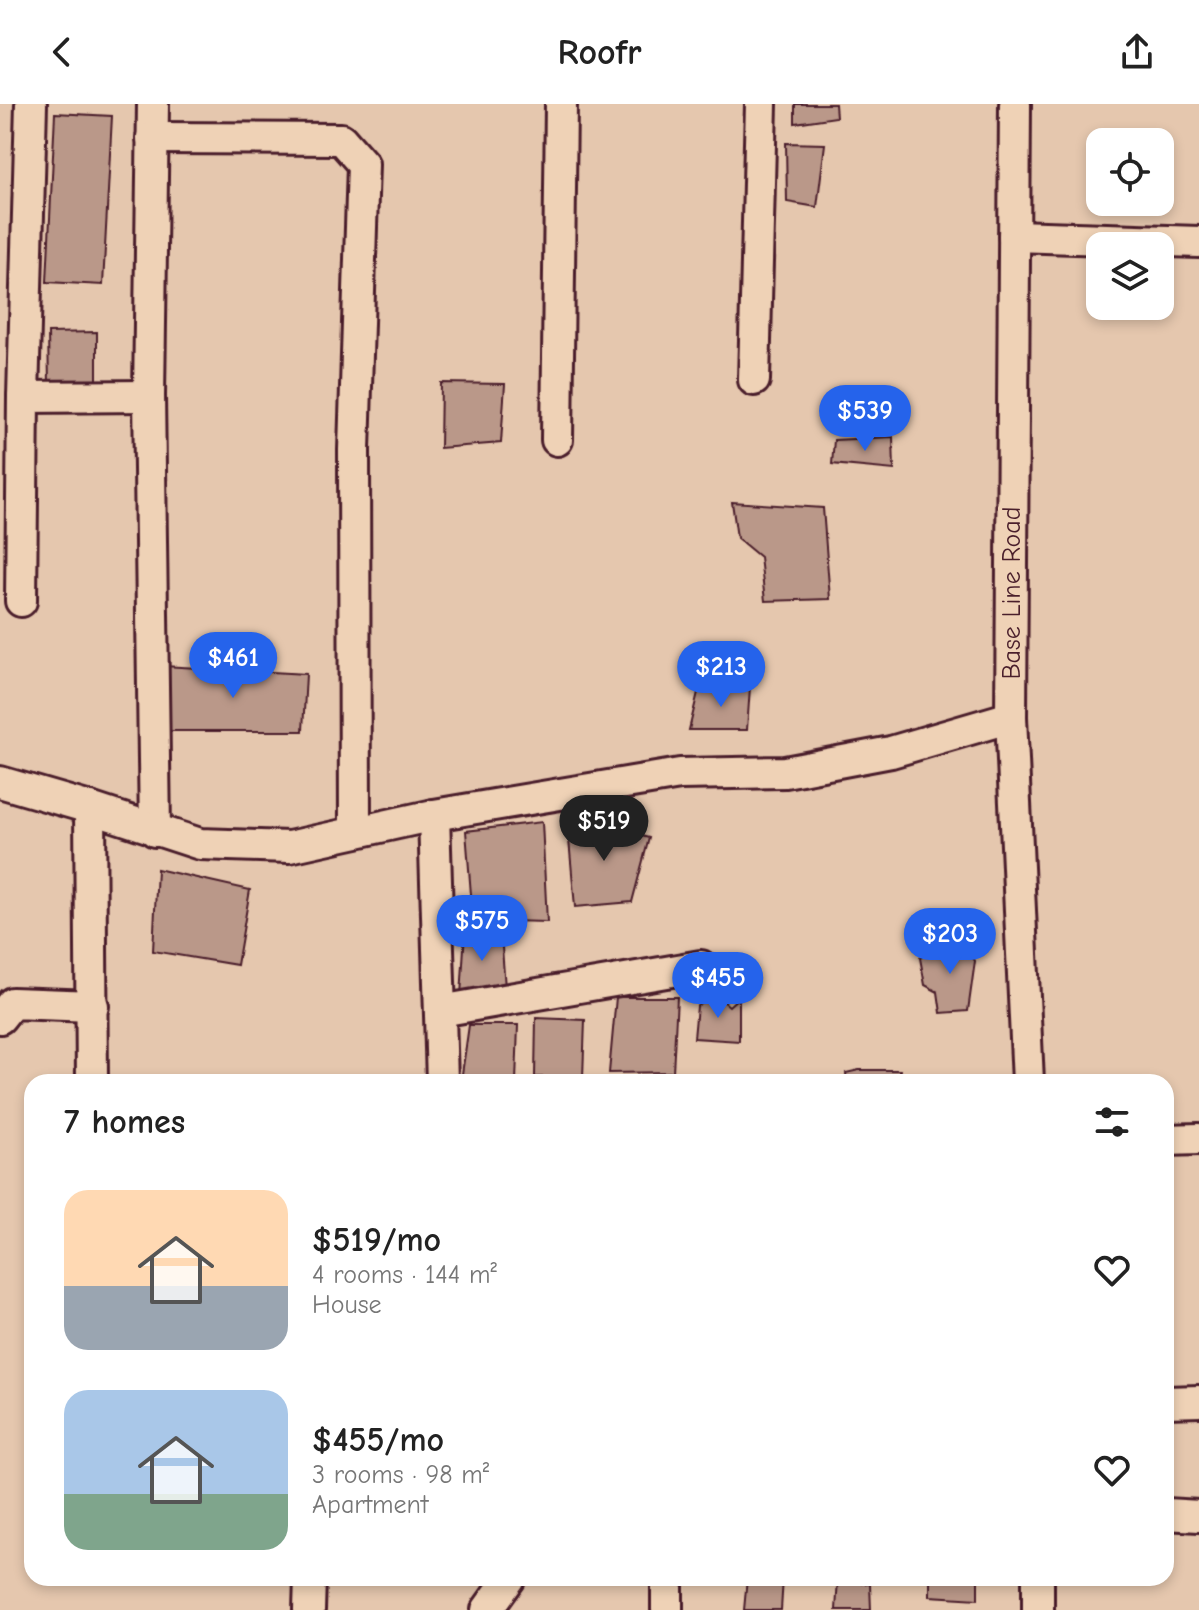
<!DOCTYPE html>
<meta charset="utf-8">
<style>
:root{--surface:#fff;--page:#f2f2f2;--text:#222;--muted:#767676;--accent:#2563eb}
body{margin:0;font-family:"Comic Neue",sans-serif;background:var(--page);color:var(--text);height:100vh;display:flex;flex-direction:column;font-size:30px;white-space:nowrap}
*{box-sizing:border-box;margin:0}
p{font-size:26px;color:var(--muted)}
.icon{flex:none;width:44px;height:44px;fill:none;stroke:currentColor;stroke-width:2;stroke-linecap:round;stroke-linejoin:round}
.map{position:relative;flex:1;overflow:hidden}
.drawer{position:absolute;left:24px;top:970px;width:1150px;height:512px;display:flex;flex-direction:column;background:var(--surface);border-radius:24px;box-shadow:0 4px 12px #0003}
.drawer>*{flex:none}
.controls{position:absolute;left:1086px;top:24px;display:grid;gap:16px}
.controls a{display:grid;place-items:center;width:88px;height:88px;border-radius:16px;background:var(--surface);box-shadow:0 4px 12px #0003;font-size:40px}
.price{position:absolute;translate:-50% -68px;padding:0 18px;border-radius:28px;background:var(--accent);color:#fff;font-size:26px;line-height:52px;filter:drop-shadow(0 2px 4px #0008)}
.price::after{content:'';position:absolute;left:50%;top:48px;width:24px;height:18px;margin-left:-12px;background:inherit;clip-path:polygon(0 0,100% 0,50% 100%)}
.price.selected{background:#222;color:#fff}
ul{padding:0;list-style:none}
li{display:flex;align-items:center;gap:24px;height:200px;padding:0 40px}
li span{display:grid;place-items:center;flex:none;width:224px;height:160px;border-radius:24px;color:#555}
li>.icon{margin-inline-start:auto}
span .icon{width:96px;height:96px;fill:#fffc;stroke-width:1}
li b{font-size:34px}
h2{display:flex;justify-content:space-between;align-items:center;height:96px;padding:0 40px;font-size:34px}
header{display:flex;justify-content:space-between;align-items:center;height:104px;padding:0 40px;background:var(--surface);font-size:36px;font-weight:800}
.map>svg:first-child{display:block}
</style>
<header><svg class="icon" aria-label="back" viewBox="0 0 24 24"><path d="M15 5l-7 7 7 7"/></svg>Roofr<svg class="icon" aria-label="share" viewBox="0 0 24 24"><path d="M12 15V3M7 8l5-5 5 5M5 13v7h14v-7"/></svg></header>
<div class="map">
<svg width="1199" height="1506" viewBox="0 0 1199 1506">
<rect width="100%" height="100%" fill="#e5c7ae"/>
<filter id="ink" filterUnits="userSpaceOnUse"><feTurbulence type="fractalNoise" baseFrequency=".0125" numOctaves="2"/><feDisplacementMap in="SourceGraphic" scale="16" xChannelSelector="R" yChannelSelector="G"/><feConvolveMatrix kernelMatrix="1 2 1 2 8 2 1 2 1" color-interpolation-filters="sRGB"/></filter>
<g filter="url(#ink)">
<g fill="#ba9889" stroke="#4a1f2b" stroke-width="2">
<path d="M795,0H835L836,13L795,19Z"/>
<path d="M55,9L112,12L103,181L47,178Z"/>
<path d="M786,39L825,40L817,103L787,98Z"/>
<path d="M97,228V280H49L48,229Z"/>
<path d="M441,279L505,280L501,339L440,344Z"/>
<path d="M893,333L894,366L832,360L834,336Z"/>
<path d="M732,398L823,404L830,495L765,497L760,453L737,434Z"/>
<path d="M163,562L306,570L303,627H166Z"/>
<path d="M750,583L747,626H689L699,584Z"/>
<path d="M567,713L649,734L632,798L575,803Z"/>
<path d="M542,718L547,818L473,816L466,727Z"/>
<path d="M157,765L250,786L237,861L153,847Z"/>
<path d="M465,827L501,830L505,884L461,892Z"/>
<path d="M945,838L967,844L975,857L968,907L941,909L938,888L925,881L920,854Z"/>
<path d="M716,891L729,902L739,893V937L694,934L697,902Z"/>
<path d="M616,893H677L673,968L609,969Z"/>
<path d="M536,914L585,916L583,974L535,973Z"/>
<path d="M469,921H518L516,978L461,977Z"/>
<path d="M859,966H900L902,978H847L846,969Z"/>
<path d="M747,1474H783L781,1506H744Z"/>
<path d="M930,1474H978V1495L930,1492Z"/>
<path d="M838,1475L870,1480L871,1506H836Z"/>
</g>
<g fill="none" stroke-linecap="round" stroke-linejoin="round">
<g stroke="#4a1f2b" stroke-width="36">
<g id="street">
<path d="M153,0L149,292L155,727"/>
<path d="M1015,0L1011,613L1028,978"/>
<path d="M152,34L341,35L363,60L354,346L355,728"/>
<path d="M1014,132L1199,138"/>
<path d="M754,276L761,0"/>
<path d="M23,293L149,292"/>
<path d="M557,336L561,0"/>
<path d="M21,497L23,293L31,0"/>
<path d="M0,678L90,704L200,740L289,743L434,711L680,670L785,668L891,648L1011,613"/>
<path d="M90,704L92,978"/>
<path d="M434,711L442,978"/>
<path d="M440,907L701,862"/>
<path d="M0,914L12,899L93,902"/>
<path d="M1166,1036L1199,1035"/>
<path d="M1166,1298L1199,1297"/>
<path d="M1166,1410L1199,1412"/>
<path d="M1038,1474V1506"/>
<path d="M309,1506L310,1474"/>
<path d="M487,1506L510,1474"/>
<path d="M667,1506V1474"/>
</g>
</g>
<use href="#street" stroke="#efd2b6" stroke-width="30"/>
</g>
</g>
<g text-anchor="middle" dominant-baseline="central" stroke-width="8" stroke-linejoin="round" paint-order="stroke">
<g font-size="26" fill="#4a1f2b" stroke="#efd2b6">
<text transform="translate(1012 489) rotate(-90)">Base Line Road</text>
</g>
</g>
</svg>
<div class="controls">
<a><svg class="icon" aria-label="locate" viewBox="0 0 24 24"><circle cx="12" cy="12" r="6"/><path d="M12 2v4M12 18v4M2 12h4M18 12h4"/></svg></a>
<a><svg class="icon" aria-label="layers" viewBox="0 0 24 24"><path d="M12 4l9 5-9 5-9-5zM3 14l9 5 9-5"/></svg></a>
</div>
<b class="price" style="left:865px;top:349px">$539</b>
<b class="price" style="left:233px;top:596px">$461</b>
<b class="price" style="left:721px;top:605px">$213</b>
<b class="price selected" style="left:604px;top:759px">$519</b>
<b class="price" style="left:482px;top:859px">$575</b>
<b class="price" style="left:950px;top:872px">$203</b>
<b class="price" style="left:718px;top:916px">$455</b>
<section class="drawer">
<h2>7 homes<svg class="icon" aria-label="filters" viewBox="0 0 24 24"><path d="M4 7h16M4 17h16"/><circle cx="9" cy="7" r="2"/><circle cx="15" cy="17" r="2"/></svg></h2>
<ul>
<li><span style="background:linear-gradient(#ffd9b3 60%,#9aa5b1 0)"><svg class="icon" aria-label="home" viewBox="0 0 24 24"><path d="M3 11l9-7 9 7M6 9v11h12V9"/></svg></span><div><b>$519/mo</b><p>4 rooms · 144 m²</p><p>House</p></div><svg class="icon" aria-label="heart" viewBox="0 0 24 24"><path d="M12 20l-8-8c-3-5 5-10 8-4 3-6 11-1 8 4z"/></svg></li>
<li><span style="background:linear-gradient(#a9c7e8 65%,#7fa58c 0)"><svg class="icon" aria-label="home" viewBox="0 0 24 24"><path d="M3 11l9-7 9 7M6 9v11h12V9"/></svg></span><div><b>$455/mo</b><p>3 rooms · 98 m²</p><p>Apartment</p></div><svg class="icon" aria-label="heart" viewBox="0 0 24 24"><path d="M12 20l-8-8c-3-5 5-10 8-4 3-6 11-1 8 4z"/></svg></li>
</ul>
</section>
</div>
